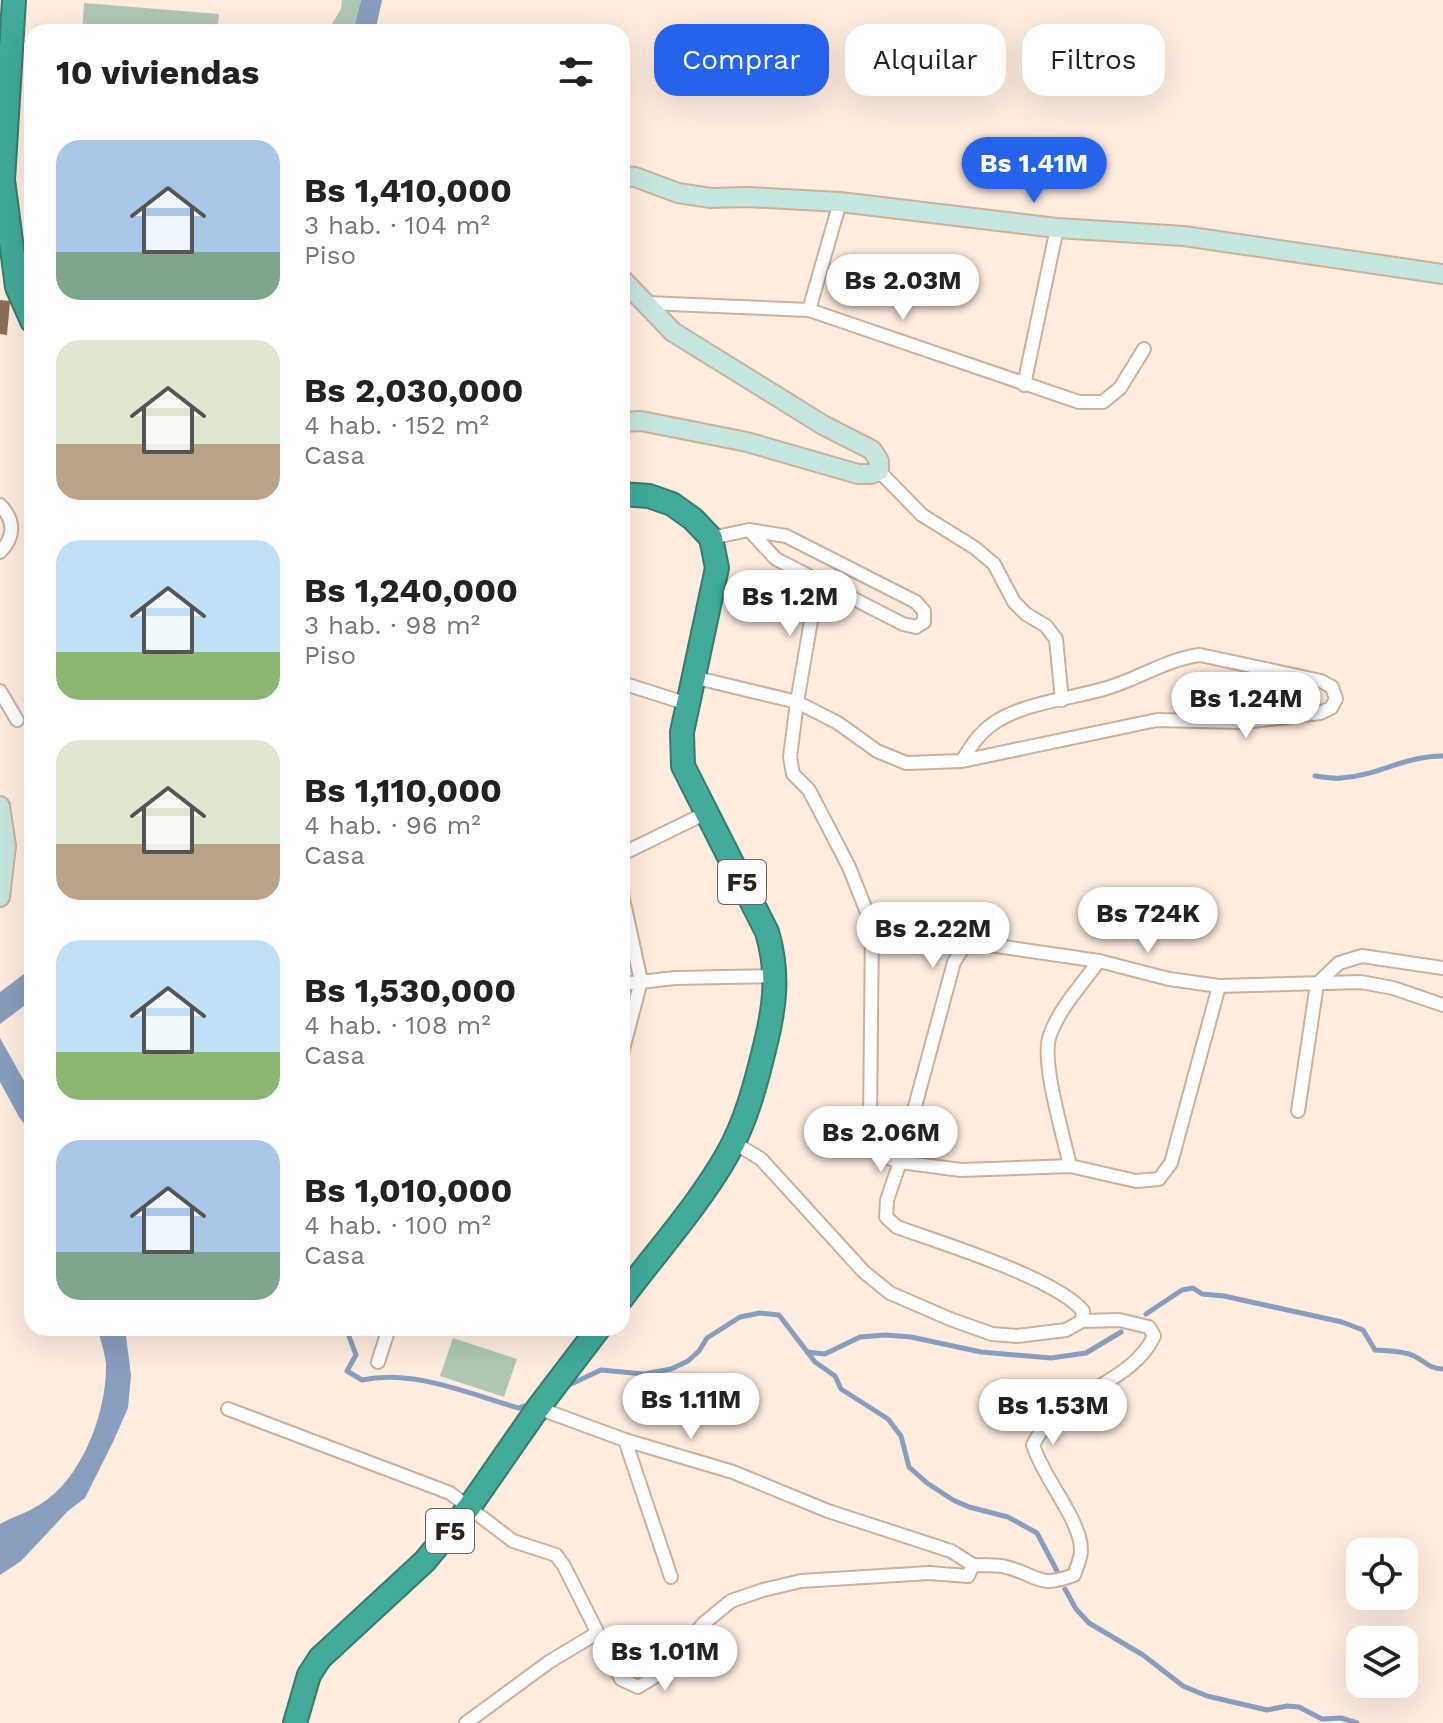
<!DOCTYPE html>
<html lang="es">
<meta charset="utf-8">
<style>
:root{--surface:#fff;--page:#f2f2f2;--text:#222;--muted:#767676;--accent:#2563eb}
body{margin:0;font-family:"Work Sans",sans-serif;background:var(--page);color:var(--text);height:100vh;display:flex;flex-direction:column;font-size:30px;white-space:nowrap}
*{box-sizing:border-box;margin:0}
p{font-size:26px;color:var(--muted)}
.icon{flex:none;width:44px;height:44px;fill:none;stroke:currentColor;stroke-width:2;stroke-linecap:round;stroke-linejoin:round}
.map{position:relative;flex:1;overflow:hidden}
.sheet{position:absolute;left:24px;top:24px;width:606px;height:1312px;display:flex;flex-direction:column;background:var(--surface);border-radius:24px;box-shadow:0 8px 32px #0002}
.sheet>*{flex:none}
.banner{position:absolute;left:654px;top:24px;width:668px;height:72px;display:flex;gap:16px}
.fabs{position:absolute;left:1346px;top:1538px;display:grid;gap:16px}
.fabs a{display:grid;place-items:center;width:72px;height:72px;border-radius:16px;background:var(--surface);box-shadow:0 8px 32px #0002;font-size:40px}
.price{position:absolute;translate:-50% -68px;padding:0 18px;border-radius:28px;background:#fff;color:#222;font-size:26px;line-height:52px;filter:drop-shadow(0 2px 4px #0008)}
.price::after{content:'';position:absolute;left:50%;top:48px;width:24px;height:18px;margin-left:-12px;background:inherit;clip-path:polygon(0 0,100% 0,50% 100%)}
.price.active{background:var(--accent);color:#fff}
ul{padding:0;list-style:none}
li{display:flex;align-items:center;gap:24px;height:200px;padding:0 32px}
li span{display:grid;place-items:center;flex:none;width:224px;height:160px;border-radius:24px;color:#555}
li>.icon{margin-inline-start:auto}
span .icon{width:96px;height:96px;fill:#fffc;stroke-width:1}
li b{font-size:34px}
h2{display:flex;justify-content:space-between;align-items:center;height:96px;padding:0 32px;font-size:34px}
.chip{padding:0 28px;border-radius:24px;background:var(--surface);box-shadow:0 8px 32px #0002;font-size:28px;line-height:72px}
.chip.active{background:var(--accent);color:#fff}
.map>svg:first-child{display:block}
</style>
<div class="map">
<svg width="1443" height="1723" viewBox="0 0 1443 1723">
<rect width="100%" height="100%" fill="#feecdf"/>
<g fill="#afc8b4">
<path d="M342,0H361L353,32H327L341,9Z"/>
<path d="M84,3L219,14L217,32H82Z"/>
<path d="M453,1338L517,1359L504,1397L440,1376Z"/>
</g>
<g fill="#899ebe">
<path d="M361,0H382L375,32H353Z"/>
<path d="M32,958V1000L0,1024V992L24,974Z"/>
<path d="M0,1038L32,1095V1134L19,1117L0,1082Z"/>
<path d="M98,1328H125L131,1375L128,1408L113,1442L85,1498L68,1511L21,1561L0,1575V1524C12,1517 27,1513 39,1505C82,1480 107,1412 106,1364C105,1352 100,1340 98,1328Z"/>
</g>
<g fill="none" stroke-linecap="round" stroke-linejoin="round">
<g stroke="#899ebe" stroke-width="5">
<path d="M1315,776C1323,777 1332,779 1341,778C1377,776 1404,756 1443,756"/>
<path d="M1146,1314L1182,1290L1193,1288L1202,1294L1224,1296L1342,1322L1363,1330L1375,1350C1387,1351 1402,1350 1414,1356C1425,1361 1429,1369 1443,1369"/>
<path d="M346,1328L356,1355L347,1371L362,1380C414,1369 469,1394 519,1408L524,1406"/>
<path d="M807,1352L825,1354L860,1337L886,1335L911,1337L981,1352L1051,1358L1086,1353L1121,1332"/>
<path d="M571,1384L601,1370L644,1374L671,1369L688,1361L699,1351L707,1338L740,1317L760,1313L779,1315L815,1362L835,1376L841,1389L888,1419L901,1436L909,1467L927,1483L953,1500L969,1507L1008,1517L1037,1533L1057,1571"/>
<path d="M1065,1589L1076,1609L1089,1623L1143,1655L1183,1686L1207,1696L1267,1710L1287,1706L1299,1707L1322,1719L1341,1718L1357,1723"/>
</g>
</g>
<path fill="#8c6d56" d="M0,300L10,301L7,335L0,334Z"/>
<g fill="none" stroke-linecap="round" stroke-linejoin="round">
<g stroke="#cdb09b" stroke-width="16">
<g id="street">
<path d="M647,303L809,310L1079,402H1103L1120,388L1144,349"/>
<path d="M809,310L840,202"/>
<path d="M1024,385L1057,228"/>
<path d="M879,471L922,515L975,548L994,564L1014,602L1026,614L1046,626L1056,639L1062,700"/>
<path d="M0,505C15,520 15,537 0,552"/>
<path d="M711,538L749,530L786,536L916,602L924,611V622L916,627L903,624L776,559L749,530"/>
<path d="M818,580L797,702L790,757L793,774L809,790L849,867L872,925L870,1121L873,1143L886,1157L900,1162L961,1170L1070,1166L1136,1181L1159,1179L1171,1163L1219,986"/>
<path d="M693,677L797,702L838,723L877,751L906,763L962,761L1157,720L1243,722L1320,713L1331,708L1336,699L1332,687L1321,681L1200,655C1167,659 1138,679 1107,688C1071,699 1025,702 994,723C979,733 971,746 962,761"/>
<path d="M622,683L688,704"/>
<path d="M0,691L17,720"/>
<path d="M622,854L706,813"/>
<path d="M622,894L641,981L622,1053"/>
<path d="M622,984L675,978L776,976"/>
<path d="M1298,1111L1317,984L1339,963L1362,956L1443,968"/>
<path d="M733,1142L761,1159L864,1272L890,1293L950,1319L992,1334L1017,1336L1066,1330L1082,1321L1083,1311C1056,1278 941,1243 897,1227L886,1217L887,1200L900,1162L954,962L963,948L976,943L1099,961"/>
<path d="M1070,1166C1064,1137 1040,1060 1050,1035C1059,1009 1082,984 1099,961L1169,979L1219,986L1361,982L1393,988L1443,1005"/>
<path d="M378,1362L389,1328"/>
<path d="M228,1409L450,1493L513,1541L556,1555L564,1566L621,1679L638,1687L664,1671L703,1624L731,1601L763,1590L801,1581L929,1573L968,1576L973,1565L951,1551L828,1511L733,1472L625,1440L538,1408"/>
<path d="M625,1440L671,1577"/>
<path d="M973,1565C984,1566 996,1564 1006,1567C1039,1575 1037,1589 1074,1575C1077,1567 1081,1558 1081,1550C1081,1520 1043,1478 1033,1445C1058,1393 1132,1385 1154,1336L1149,1327L1119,1320L1082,1321"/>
<path d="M466,1723L549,1662L597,1633"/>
</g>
</g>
<g stroke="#cdb09b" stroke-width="22">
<g id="secondary">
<path d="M622,176L635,177L678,193L711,198L748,197L840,202L1057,228L1184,236L1443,274"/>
<path d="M622,279L673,332L823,425L872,450L879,461V471L871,474H858L747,442L641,421L622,422"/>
<path d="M0,806L6,846L0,897"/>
</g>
</g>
<g stroke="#3a7a6d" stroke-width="26">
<g id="highway">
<path d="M14,0L3,180L17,287L32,321"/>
<path d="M622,494L649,496L672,504L693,519L711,538L717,568L682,732L683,766L767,932C779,972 775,1007 765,1046C756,1083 746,1122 727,1155C698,1206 657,1251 622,1298"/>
<path d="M295,1723L309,1675L320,1658L425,1561L470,1506L538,1408L599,1328"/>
</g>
</g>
<use href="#street" stroke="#fff" stroke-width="12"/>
<use href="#secondary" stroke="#c6e6e0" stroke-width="18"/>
<use href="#highway" stroke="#41aa99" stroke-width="22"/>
</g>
<g text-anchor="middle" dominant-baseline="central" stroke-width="6" stroke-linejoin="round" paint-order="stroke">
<g fill="#fdfdfd" stroke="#6b645e" stroke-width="2">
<rect x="718" y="860" width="48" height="44" rx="6"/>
<rect x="426" y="1509" width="48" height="44" rx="6"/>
</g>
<g font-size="26" font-weight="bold" fill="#2d221a">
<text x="742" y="882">F5</text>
<text x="450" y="1531">F5</text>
</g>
</g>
</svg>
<div class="fabs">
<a><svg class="icon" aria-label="locate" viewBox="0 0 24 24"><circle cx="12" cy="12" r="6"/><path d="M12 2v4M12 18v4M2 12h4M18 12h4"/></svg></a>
<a><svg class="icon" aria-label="layers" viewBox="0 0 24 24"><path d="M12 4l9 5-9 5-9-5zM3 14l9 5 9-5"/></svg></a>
</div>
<b class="price active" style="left:1034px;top:205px">Bs 1.41M</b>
<b class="price" style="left:903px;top:322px">Bs 2.03M</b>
<b class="price" style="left:790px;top:638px">Bs 1.2M</b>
<b class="price" style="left:1246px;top:740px">Bs 1.24M</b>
<b class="price" style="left:1148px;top:955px">Bs 724K</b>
<b class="price" style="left:933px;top:970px">Bs 2.22M</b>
<b class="price" style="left:881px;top:1174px">Bs 2.06M</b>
<b class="price" style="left:691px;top:1441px">Bs 1.11M</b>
<b class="price" style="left:1053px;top:1447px">Bs 1.53M</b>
<b class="price" style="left:665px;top:1693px">Bs 1.01M</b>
<div class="banner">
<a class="chip active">Comprar</a>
<a class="chip">Alquilar</a>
<a class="chip">Filtros</a>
</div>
<section class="sheet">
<h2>10 viviendas<svg class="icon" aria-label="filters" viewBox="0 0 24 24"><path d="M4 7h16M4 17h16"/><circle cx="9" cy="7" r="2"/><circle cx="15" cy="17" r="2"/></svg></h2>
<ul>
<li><span style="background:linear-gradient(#a9c7e8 70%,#7fa58c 0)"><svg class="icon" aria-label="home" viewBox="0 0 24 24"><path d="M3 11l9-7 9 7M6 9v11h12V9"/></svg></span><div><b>Bs 1,410,000</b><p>3 hab. · 104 m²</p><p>Piso</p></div></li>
<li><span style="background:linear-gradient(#dfe7d0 65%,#b9a48a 0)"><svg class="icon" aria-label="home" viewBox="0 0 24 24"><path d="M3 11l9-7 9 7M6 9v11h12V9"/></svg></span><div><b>Bs 2,030,000</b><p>4 hab. · 152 m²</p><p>Casa</p></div></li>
<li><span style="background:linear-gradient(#bfe0f5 70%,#8fb573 0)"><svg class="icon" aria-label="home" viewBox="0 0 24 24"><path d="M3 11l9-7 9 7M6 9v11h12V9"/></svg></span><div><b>Bs 1,240,000</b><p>3 hab. · 98 m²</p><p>Piso</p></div></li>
<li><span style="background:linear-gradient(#dfe7d0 65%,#b9a48a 0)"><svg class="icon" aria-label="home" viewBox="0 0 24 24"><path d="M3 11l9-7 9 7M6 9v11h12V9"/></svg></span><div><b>Bs 1,110,000</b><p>4 hab. · 96 m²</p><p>Casa</p></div></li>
<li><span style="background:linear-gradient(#bfe0f5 70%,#8fb573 0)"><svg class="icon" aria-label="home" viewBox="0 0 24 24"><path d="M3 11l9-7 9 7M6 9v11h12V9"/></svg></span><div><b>Bs 1,530,000</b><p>4 hab. · 108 m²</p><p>Casa</p></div></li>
<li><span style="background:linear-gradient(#a9c7e8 70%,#7fa58c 0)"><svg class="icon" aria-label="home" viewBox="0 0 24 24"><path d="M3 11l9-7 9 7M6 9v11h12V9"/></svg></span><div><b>Bs 1,010,000</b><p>4 hab. · 100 m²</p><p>Casa</p></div></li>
</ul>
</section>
</div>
